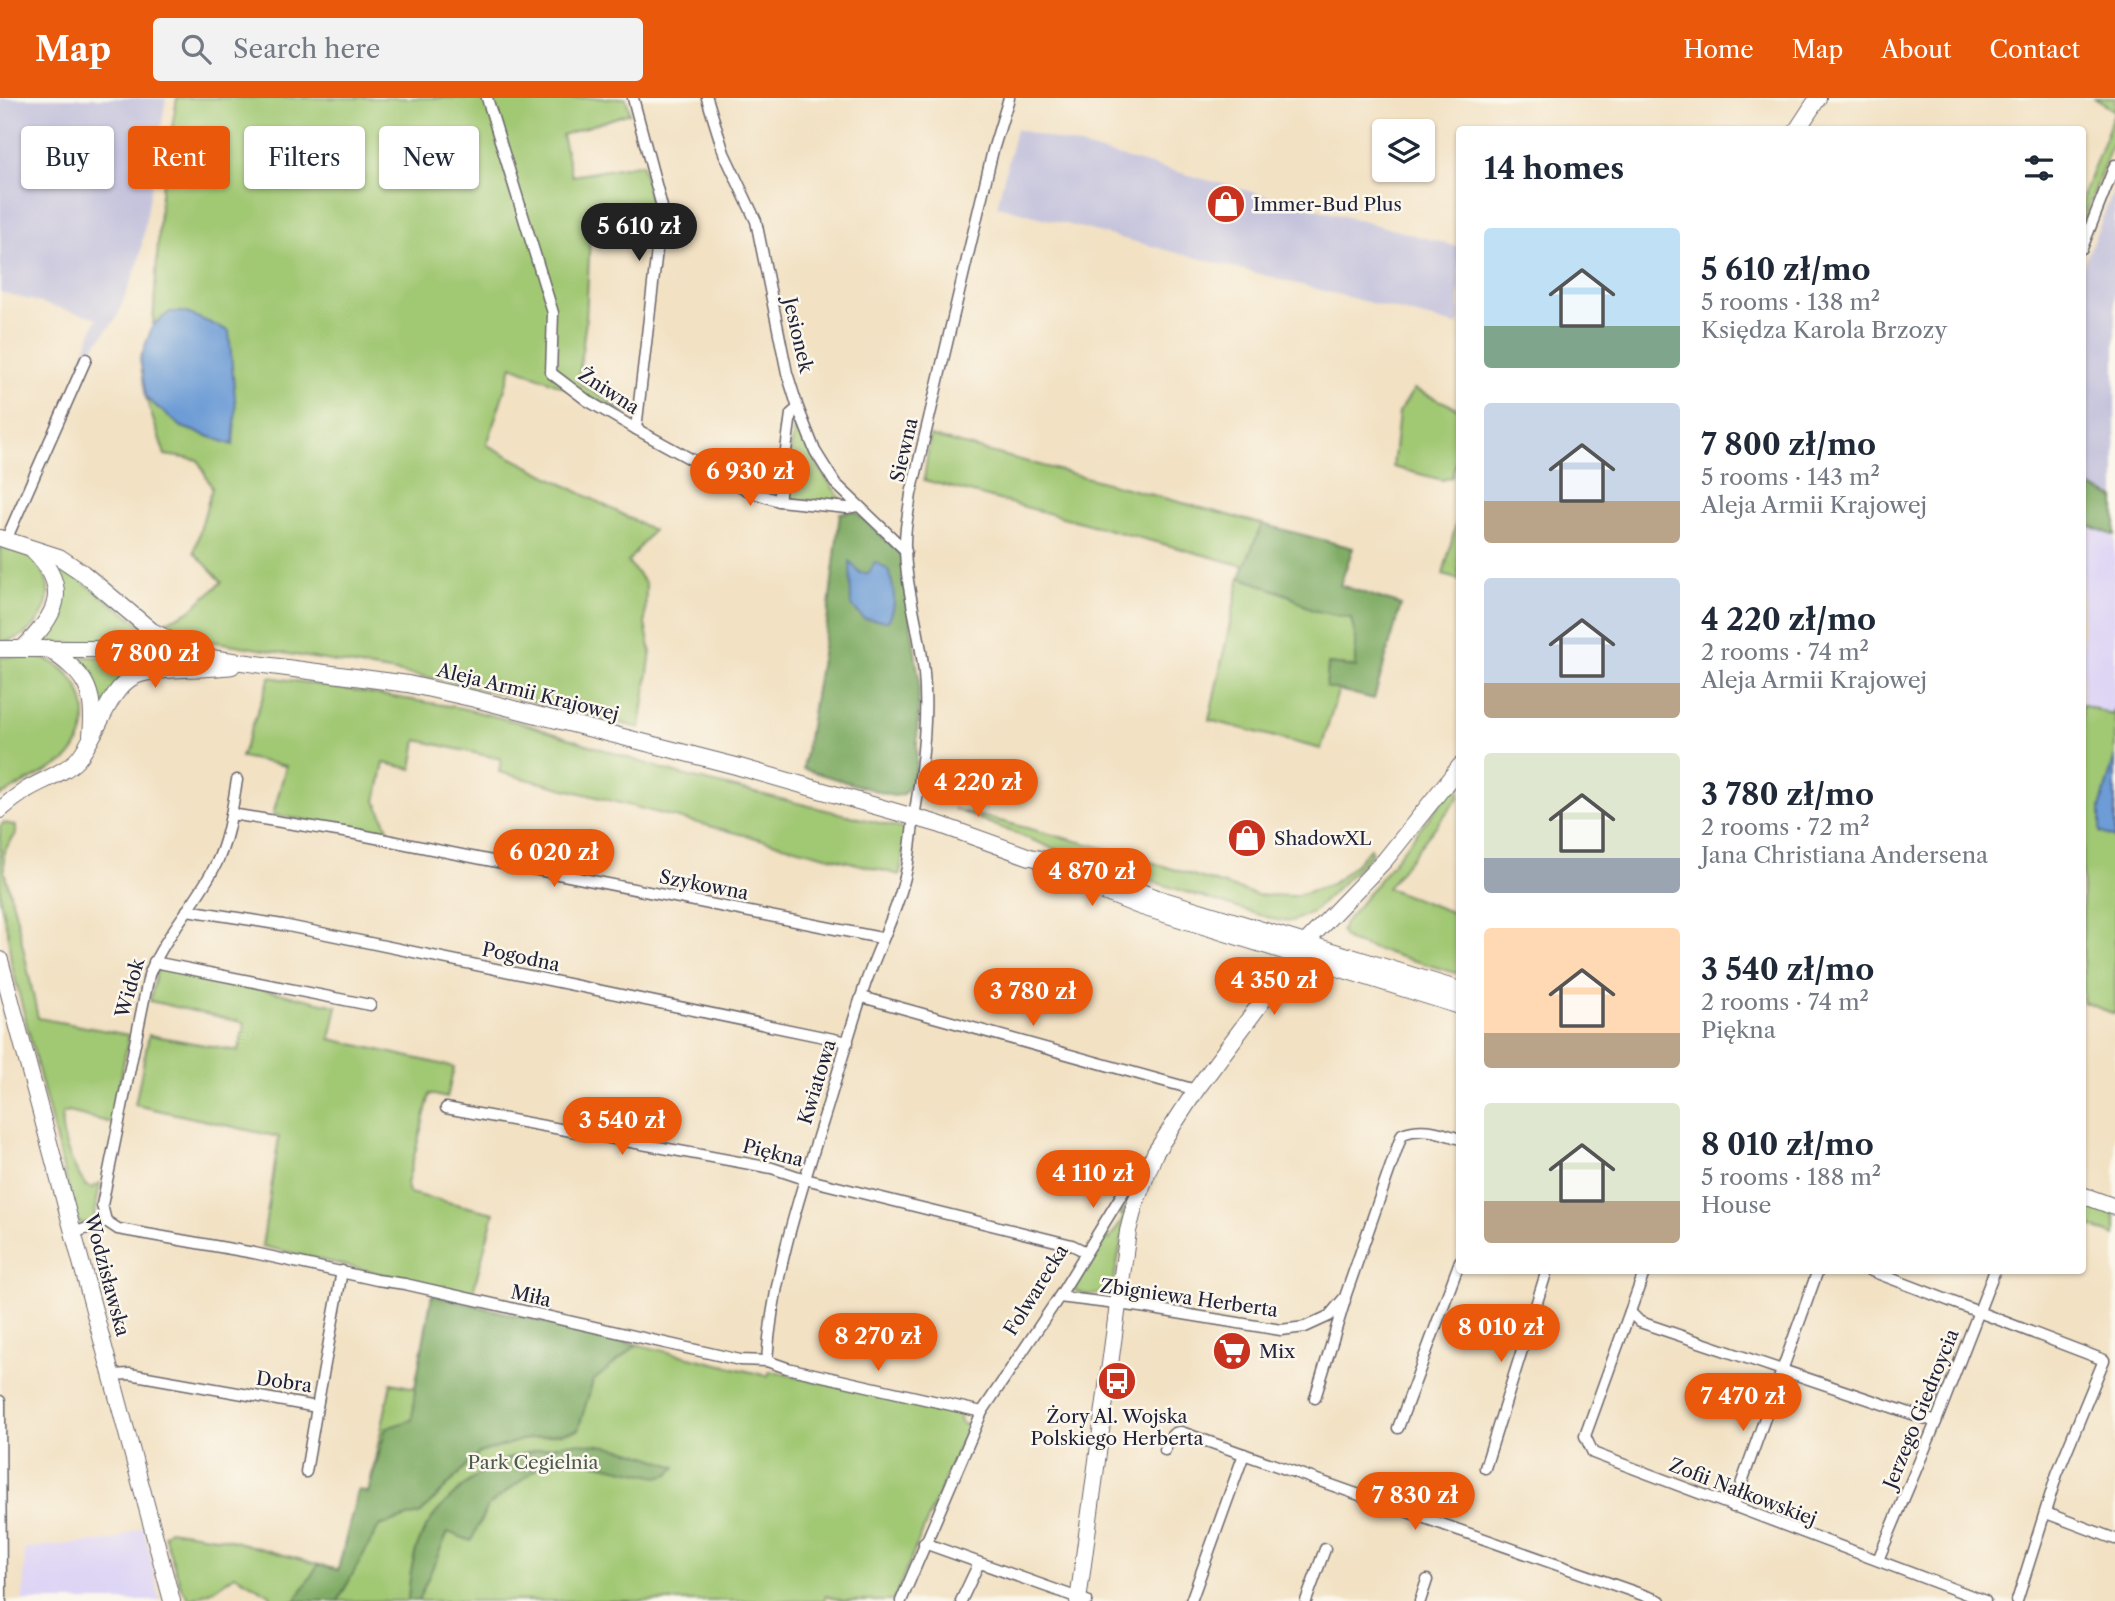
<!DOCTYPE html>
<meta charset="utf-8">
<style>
:root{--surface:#fff;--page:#f2f2f3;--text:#1f2937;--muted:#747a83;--accent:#ea580c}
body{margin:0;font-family:"Libre Caslon Text",serif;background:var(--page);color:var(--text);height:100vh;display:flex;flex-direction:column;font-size:26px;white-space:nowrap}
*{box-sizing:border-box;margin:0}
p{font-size:23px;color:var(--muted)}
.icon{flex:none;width:38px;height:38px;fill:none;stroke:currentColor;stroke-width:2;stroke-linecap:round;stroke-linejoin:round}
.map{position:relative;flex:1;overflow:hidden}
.drawer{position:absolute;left:1456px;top:28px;width:630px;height:1148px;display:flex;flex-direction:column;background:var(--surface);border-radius:7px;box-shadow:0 2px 5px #0004}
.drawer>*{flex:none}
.top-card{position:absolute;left:21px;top:28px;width:665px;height:63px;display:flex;gap:14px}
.buttons{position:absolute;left:1372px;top:21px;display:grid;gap:14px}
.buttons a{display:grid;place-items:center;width:63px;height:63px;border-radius:7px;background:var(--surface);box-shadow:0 2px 5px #0004;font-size:35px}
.price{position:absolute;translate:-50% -60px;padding:0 16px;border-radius:24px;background:var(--accent);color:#fff;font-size:23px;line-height:46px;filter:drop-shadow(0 2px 4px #0008)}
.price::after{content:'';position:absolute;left:50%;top:42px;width:21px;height:16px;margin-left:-10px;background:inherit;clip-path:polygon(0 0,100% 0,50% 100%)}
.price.current{background:#222;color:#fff}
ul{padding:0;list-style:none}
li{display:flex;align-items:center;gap:21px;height:175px;padding:0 28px}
li span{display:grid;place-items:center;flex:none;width:196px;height:140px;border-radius:7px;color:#555}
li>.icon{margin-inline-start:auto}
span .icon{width:84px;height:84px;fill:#fffc;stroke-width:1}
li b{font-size:30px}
h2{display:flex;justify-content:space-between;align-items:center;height:84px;padding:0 28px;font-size:30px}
.chip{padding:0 24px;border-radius:7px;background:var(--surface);box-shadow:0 2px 5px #0004;font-size:24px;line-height:63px}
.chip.current{background:var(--accent);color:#fff}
header{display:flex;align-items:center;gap:42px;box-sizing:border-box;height:98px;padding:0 35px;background:var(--accent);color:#fff}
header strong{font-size:33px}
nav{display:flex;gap:38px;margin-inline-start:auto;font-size:24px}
.search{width:490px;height:63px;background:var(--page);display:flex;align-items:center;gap:18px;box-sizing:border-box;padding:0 24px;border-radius:7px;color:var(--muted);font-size:26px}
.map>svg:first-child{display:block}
</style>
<header>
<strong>Map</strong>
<div class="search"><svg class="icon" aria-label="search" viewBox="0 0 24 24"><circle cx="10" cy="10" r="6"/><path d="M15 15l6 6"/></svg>Search here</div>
<nav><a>Home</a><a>Map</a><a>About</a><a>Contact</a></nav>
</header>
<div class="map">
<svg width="2115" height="1503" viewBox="0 0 2115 1503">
<rect width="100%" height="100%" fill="#fbf7ec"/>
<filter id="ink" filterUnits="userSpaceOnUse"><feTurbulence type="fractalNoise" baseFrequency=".0143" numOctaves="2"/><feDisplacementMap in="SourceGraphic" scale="14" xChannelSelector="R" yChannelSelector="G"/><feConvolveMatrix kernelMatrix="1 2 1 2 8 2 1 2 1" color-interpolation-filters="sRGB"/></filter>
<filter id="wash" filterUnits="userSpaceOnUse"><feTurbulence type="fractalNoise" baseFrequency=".00686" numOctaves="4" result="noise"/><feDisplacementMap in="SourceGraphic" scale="28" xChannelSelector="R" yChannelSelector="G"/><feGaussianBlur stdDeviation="1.57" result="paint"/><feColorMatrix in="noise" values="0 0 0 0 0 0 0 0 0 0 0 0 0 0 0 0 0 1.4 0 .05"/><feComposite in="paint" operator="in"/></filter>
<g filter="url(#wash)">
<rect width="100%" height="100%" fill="#f2e1c3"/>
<g fill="#ded5f5">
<path d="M2082,425L2115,438V611L2113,617L2083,606Z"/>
<path d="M143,1428L160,1503H23L25,1450L115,1442Z"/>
</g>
<g fill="#c3c1db">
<path d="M0,0H166L139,163L117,219L79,268L97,220L0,194Z"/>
<path d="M1016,31L1459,149V228L997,108Z"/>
<path d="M2115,89V400L2083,386L2082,171Z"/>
</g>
<g fill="#a1c873" stroke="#627557" stroke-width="2">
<path d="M177,0H626L630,15L562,37L572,78L642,66L654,118L591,115L586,223L578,284L627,315L512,268L487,347L653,432L628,464L646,486L645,526L651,554L640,630L449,583L193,540L160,527L189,513L222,484L194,454L212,390L198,362L165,357L146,300L182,329L233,347L170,214L153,227L161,95Z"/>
<path d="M2094,0H2115V39L2083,123V98L2115,13Z"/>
<path d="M1414,291L1459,311V352L1452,379L1442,382L1393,369L1399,314Z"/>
<path d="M795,325L800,328L819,370L843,404L796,402L787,398L785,388Z"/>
<path d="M930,338L1262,426L1245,468L924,382Z"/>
<path d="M1459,414V482L1443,477Z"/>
<path d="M0,447C16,453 32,457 42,472C61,503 33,543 0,544Z"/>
<path d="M56,464L163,543L162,549L44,544L43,542C58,527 68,507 63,485C61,477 57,470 56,464Z"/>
<path d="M1240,479L1288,497L1312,512L1351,520L1356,541L1357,569L1329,566L1339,590L1321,651L1209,622Z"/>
<path d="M73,558L161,562V568L101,607C97,587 87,572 73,558Z"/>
<path d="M0,559C16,559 35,556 50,563C90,582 97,635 64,664L0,698Z"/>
<path d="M270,579L461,610L522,625L678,676L904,731V748L900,777L499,674L501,661L417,642L412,671L384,665L376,703L390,735L273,717L286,668L241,659Z"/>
<path d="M2082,606L2112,617L2115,611V658L2100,710V734L2115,740V916L2083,904Z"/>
<path d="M1459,682V699L1387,790L1459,817V876L1351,844L1344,839L1341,833L1344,826Z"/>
<path d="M954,711L1115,753L1257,797L1295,798L1332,786L1356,766L1370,750L1372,756L1313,814L1293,823L1276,822L1077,760Z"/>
<path d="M3,725L16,727V736L4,753V773L17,821L38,920L129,937L112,1025L69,1014L62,1016C59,1040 73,1069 86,1088L92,1090L100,1085L94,1122L87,1126L80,1125L76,1121L11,864L8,836L0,802V728Z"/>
<path d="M158,868L337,908L330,941L454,969L447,1000L430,996L407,1086L409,1095L494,1115L472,1197L262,1148L279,1039L135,1007L149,937L238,953L245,925L150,903Z"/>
<path d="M2082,1103L2115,1115V1138L2083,1125Z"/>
<path d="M1128,1107L1113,1188C1101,1197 1089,1200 1074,1192V1188L1105,1140L1109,1142L1124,1119L1120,1116Z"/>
<path d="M432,1197L768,1278L770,1273L954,1312L959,1316L962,1326L968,1327L893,1503H843L826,1498L824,1503H272L270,1497L235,1477L212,1493L190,1502L181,1489L164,1437L169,1432L223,1440L338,1472L358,1392L368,1395L391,1285L415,1290Z"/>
</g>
<g fill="#80ac65" stroke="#516750" stroke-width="2">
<path d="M2083,386L2115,400V438L2083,425Z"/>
<path d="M855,413L901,456L919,581L916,681L902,697L893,698L803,671L827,525L840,415Z"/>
<path d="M1262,426L1353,450L1340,487L1401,507L1374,601L1326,589L1328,566L1356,569V541L1351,520L1312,512L1288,497L1240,479Z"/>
<path d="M432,1197L637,1247L593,1283L578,1332L522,1342L479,1355L421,1415L379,1428L338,1503H295L318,1467L338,1472L358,1392L368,1395L386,1330L412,1322L415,1290Z"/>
<path d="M571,1345C609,1345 641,1355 676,1369L669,1376L658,1379L565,1359L544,1365L488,1408L471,1443L448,1434L418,1503H408C409,1480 413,1455 423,1435C435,1410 474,1376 498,1365C521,1354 546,1349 571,1345Z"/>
</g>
<g fill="#6d9cd6" stroke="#485f88" stroke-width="2">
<path d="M170,214H185L229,233L236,311L233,347L182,329L146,300L140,261L153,227Z"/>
<path d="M850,464L860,475H869L875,464L888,472C894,488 898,508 888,523L864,521L851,507Z"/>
<path d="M2115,658V740L2100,734V710Z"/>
</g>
</g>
<g filter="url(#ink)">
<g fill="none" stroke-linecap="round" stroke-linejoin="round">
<g stroke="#6b656b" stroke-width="13">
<g id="street">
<path d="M487,0L553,215L551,275L588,303L636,331L751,394L779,403L791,316L798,310"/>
<path d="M633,0L662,109L636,331"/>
<path d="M707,0L724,55L756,123L787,275L798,310L815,353L835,385L906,453"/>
<path d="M2082,150L2115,67"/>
<path d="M779,403L847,410L857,408"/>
<path d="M6,442L86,261"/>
<path d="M231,716L356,736L881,840"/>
<path d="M187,812L283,827L848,944"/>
<path d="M154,864L370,907"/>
<path d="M862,899L1196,992"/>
<path d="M446,1010L772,1070L805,1081L1072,1147L1086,1154"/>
<path d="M106,1123L102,1107L149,877C165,836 197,805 216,766C229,740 232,710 237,682"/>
<path d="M74,1135L106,1123L118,1131L254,1155L377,1182L405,1186L740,1262L767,1263L787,1270L982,1314"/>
<path d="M1645,1172L1585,1338L1593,1355L1985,1503"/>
<path d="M1869,1172L2104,1262L2057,1376L2017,1503"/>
<path d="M1059,1199L1141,1209L1281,1232L1305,1229L1329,1218L1345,1199L1402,1036C1423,1028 1439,1034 1460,1041"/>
<path d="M1630,1214L1640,1224L1936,1324"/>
<path d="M767,1263C772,1182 798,1103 822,1026C837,979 850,931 866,884C880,845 899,810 907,770C911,749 912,728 916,707C923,664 928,618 924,575C920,532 904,485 905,444C905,428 909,412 911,396L993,52L1009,0"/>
<path d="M112,1277L130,1276L317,1309L342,1173"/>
<path d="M1315,1300L1345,1202"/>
<path d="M0,1303L1,1503"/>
<path d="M1398,1330L1460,1163"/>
<path d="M1165,1352C1169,1342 1170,1334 1181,1334L1660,1503"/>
<path d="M1485,1370L1547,1172"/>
<path d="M306,1374L317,1309"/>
<path d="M1733,1409L1818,1172"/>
<path d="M2046,1415L2115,1441"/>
<path d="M924,1445L1087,1503"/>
<path d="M1878,1462L1936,1324L1995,1172"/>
<path d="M901,1503L982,1314L1059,1199L1138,1070L1153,1057"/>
<path d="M961,1503L979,1465"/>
<path d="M1191,1503L1244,1356"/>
<path d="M1306,1503L1325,1451"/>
<path d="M1420,1503L1427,1482"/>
</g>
</g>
<g stroke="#6b656b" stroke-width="18">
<g id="secondary">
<path d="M1797,32L1818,0"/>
<path d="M0,440L59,459L83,475L152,533L198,556"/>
<path d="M47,550C85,576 96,590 91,637"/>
<path d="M0,551H94L203,559L408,586L475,601L736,668L938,726L1030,759L1063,765L1157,800L1460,892"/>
<path d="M22,551C57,517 72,491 33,452"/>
<path d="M0,712C8,705 17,698 26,692C42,682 63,676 77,662C98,639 107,591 135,578C153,569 207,572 232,568"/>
<path d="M1042,765L1059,776L1139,808L1460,908"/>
<path d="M0,862L172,1503"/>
<path d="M2082,1097L2115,1109"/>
<path d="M1078,1503L1128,1133L1135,1106L1155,1055L1196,992L1308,842L1385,762L1460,668"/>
</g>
</g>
<use href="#street" stroke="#fff" stroke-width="10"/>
<use href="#secondary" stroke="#fff" stroke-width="16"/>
</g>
</g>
<defs>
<g id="shop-disc" transform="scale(2.0125)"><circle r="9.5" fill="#c8321e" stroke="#fbf7ec"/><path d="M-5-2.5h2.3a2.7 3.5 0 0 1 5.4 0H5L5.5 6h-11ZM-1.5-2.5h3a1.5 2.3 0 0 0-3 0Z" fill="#fff"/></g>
<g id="supermarket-disc" transform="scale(2.0125)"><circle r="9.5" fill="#c8321e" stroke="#fbf7ec"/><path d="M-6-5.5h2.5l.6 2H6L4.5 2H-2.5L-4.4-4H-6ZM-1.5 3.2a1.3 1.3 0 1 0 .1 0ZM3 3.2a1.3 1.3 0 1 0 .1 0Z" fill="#fff"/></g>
<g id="bus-disc" transform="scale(2.0125)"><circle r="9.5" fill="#c8321e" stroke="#fbf7ec"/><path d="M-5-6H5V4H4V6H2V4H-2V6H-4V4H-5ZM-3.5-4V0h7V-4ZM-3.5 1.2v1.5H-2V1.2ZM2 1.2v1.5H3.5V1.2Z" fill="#fff"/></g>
</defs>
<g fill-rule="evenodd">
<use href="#shop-disc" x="1226" y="106"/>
<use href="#shop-disc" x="1247" y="740"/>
<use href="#supermarket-disc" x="1232" y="1253"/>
<use href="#bus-disc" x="1117" y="1283"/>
</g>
<g text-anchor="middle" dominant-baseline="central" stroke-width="5" stroke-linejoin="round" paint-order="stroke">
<g font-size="19" fill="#22223b" stroke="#fbf7ec" text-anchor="start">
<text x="1253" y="106">Immer-Bud Plus</text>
<text x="1274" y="740">ShadowXL</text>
<text x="1259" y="1253">Mix</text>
<text x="1117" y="1318" text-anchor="middle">Żory Al. Wojska<tspan x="1117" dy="22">Polskiego Herberta</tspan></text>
</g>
<g font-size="19" fill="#22223b" stroke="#fbf7ec">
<text transform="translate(798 237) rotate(77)">Jesionek</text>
<text transform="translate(609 293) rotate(33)">Żniwna</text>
<text transform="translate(904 352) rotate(-77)">Siewna</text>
<text transform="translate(528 594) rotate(14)">Aleja Armii Krajowej</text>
<text transform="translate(704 787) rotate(11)">Szykowna</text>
<text transform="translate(521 859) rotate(12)">Pogodna</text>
<text transform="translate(130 890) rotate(-74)">Widok</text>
<text transform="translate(817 984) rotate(-73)">Kwiatowa</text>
<text transform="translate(773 1055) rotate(14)">Piękna</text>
<text transform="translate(107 1177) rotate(75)">Wodzisławska</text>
<text transform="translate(1036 1192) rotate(-58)">Folwarecka</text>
<text transform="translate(531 1198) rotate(13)">Miła</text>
<text transform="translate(1189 1200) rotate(8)">Zbigniewa Herberta</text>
<text transform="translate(284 1284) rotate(8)">Dobra</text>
<text transform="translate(1921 1311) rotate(-68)">Jerzego Giedroycia</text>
<text transform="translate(1743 1394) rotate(21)">Zofii Nałkowskiej</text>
</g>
<g font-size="19" fill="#4e5c4f" stroke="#fbf7ec">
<text x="533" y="1364">Park Cegielnia</text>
</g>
</g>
</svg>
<div class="buttons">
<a><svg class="icon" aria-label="layers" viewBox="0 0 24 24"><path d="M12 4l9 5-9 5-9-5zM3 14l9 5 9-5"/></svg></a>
</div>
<b class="price current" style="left:639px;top:165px">5 610 zł</b>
<b class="price" style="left:750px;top:410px">6 930 zł</b>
<b class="price" style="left:155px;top:592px">7 800 zł</b>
<b class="price" style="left:978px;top:721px">4 220 zł</b>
<b class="price" style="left:554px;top:791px">6 020 zł</b>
<b class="price" style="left:1092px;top:810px">4 870 zł</b>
<b class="price" style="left:1274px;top:919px">4 350 zł</b>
<b class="price" style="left:1033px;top:930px">3 780 zł</b>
<b class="price" style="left:622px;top:1059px">3 540 zł</b>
<b class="price" style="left:1093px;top:1112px">4 110 zł</b>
<b class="price" style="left:1501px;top:1266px">8 010 zł</b>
<b class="price" style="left:878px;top:1275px">8 270 zł</b>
<b class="price" style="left:1743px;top:1335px">7 470 zł</b>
<b class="price" style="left:1415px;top:1434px">7 830 zł</b>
<div class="top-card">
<a class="chip">Buy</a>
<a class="chip current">Rent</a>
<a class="chip">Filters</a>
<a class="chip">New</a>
</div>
<section class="drawer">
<h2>14 homes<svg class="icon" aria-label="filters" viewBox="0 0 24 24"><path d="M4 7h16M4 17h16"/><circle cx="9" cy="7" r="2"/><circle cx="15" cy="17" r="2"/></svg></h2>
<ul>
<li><span style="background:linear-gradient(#bfe0f5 70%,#7fa58c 0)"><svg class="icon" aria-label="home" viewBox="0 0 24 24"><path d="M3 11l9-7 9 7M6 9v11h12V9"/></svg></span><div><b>5 610 zł/mo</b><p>5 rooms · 138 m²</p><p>Księdza Karola Brzozy</p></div></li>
<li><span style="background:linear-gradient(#c9d6e8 70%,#b9a48a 0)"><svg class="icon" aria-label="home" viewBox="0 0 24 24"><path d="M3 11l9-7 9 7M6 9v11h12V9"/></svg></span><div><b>7 800 zł/mo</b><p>5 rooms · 143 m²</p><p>Aleja Armii Krajowej</p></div></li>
<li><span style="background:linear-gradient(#c9d6e8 75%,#b9a48a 0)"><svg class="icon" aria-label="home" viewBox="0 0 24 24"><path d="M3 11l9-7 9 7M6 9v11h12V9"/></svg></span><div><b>4 220 zł/mo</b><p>2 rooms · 74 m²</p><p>Aleja Armii Krajowej</p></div></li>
<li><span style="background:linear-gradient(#dfe7d0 75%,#9aa5b1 0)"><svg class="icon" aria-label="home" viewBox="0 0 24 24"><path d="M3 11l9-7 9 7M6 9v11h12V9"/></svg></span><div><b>3 780 zł/mo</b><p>2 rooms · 72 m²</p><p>Jana Christiana Andersena</p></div></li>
<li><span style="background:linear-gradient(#ffd9b3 75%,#b9a48a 0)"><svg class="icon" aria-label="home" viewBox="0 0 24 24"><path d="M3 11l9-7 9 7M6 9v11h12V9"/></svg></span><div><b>3 540 zł/mo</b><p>2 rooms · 74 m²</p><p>Piękna</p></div></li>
<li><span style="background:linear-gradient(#dfe7d0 70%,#b9a48a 0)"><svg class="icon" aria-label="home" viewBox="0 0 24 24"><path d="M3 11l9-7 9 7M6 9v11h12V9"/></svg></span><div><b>8 010 zł/mo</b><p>5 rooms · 188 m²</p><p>House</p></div></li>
</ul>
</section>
</div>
